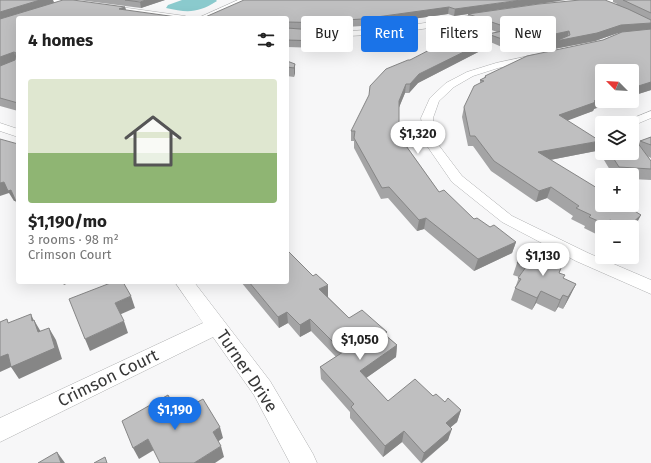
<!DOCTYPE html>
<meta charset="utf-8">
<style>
:root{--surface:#fff;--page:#f6f6f6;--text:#222;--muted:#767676;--line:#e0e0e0;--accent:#1a73e8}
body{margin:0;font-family:"Fira Sans",sans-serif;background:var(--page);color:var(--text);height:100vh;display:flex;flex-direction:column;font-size:15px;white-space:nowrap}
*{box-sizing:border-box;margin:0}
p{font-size:13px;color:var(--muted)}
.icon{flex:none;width:22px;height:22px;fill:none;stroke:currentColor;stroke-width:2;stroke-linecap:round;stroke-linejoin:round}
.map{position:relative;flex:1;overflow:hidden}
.panel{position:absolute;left:16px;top:16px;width:273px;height:268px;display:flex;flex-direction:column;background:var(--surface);border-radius:4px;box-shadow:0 4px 16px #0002}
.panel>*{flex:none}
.banner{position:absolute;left:301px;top:16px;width:290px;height:36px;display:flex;gap:8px}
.needle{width:26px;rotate:294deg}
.buttons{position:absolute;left:595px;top:64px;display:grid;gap:8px}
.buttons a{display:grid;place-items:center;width:44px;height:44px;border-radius:4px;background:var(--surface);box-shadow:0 4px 16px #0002;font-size:20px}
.price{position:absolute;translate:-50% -34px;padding:0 9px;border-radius:14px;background:#fff;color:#222;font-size:13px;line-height:26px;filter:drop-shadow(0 1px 2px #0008)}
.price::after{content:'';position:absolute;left:50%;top:24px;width:12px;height:9px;margin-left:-6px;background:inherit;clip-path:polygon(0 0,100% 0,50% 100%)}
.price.active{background:var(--accent);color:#fff}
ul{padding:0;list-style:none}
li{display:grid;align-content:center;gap:8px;height:212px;padding:0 12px}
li+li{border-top:1px solid var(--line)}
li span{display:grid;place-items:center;height:124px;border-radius:4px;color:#555}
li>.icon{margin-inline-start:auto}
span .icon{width:72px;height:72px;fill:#fffc;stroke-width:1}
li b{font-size:17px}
h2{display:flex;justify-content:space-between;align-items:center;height:48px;padding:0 12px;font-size:17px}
.tag{padding:0 14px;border-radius:4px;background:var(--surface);box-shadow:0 4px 16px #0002;font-size:14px;line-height:36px}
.tag.active{background:var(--accent);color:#fff}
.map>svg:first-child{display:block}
</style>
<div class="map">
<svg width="651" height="463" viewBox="0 0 651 463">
<rect width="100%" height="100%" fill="#f7f7f8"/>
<path fill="#8acacd" d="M182,0H216L217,1C198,13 188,13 166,8L168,5Z"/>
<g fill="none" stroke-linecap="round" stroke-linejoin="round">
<g stroke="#afb0b1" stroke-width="1">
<g id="minor">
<path d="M51,0C61,0 78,0 86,4L83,6L54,2Z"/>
<path d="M238,0H246L208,18H198Z"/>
<path d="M581,0H616L613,2L584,3L582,2Z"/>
<path d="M106,5L185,16L189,18H170L104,8L103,7Z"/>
<path d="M490,12L494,14L492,15C428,31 353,41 287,34V30C356,36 422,24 490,12Z"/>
<path d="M534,55L538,58L537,60L498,68L473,76L454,87L439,101L433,118L437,143L462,176L512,216L588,253L651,280V294L576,261L502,222L452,182L425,143L421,118L430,98L446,83L467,72L496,63Z"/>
<path d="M651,111V118L632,126V123H624L626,121Z"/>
<path d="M0,123L18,129V137L0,131Z"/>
<path d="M175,282H194L270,381L313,454L317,463H290L254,395L213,337L0,442V418L203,323Z"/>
</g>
</g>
<use href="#minor" fill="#fff" fill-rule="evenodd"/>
</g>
<g fill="#a4a4a5">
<path d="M0,0H53L54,3L125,7L126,10L18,18V111L0,106Z"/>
<path d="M79,0H165L141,8Z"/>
<path d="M613,0H651V90L632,96V71L594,109L593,111L567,120L596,151L550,160L641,215L635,226L632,227H602V234L600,236L584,228L585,226L571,219L573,216L547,198L536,202L491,171L473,146H468L462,117L464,107L480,83V80L484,78L485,76L603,40L622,32L618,33L595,41L554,49L556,41H558L511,51L488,41L486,48L418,83L409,93H405L399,107V136L439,192L474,219L490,227L516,242L512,253L474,271L424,229L417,231L388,198L381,199L354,148V141H351V131L410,60L487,38L488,34L497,32L467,21L468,14L454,16L448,14L362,26L330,28L329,30L305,29L326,31V38L324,44H321L320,48L287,47V18H203L560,1L486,11L617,4L613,2Z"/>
<path d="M295,64V73L294,77L287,76V67Z"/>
<path d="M651,137V158L647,156L651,161V180L632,179V175H613L598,150L602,141V153H632L639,144L640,141Z"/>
<path d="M517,263L558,267L561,268L559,273L563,279L576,284L570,296L563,309L558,307L555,312L536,303L532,310L511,300L519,277L513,275Z"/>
<path d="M241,282H287L328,297L349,318L387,336L397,345L396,357L366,378L388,401L433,396L461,410L457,422L450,428L448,440L422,463H421L402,442L383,457L350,418V412L321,379L320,367L336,357L311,331L300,337L288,323L279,328Z"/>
</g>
<g fill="#868686">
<path d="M40,0H53L54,3L0,19V12Z"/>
<path d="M146,0H165L141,8L140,2Z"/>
<path d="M521,0H566L454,16L455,9Z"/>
<path d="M125,7L127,14L119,9Z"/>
<path d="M449,7L448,14L362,26V19Z"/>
<path d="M651,23V30L618,33L595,41L554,49L556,41L621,25Z"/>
<path d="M326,31V38L324,44V37Z"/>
<path d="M569,31L567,39L511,51L513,43Z"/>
<path d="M321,36V44L320,48V41Z"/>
<path d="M488,40L486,48L418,83L409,93L410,84L419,74Z"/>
<path d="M14,52L17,60L0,67V57Z"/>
<path d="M295,64V73L294,77V68Z"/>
<path d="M651,82V90L632,96V88Z"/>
<path d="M406,84L405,93L398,110L399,101Z"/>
<path d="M602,98V101H618L594,109L593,111L556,125L559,115Z"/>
<path d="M600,141L596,151L534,163L538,152Z"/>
<path d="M4,182L11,190L16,201H14L9,193L0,196V183Z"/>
<path d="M551,187L547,198L536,202L539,191Z"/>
<path d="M641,215L635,226L632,229V227H627Z"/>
<path d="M426,218L424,229L417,231L419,220Z"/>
<path d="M610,220L607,227H604L605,224Z"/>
<path d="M516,242L512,253L474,271L478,259Z"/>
<path d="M62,282H71L64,285Z"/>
<path d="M576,284L570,296L563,309L568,297Z"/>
<path d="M328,285V297L319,301V289Z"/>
<path d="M541,291L536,303L532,310L537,298Z"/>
<path d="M563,295L558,307L555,312L560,300Z"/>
<path d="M131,296L135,308L119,315L115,303Z"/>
<path d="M287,312L288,323L279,328L278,317Z"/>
<path d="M31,314L34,321V320L41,332H38L32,321Z"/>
<path d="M310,319L311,331L300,337V325Z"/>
<path d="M124,321L128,333L90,351L85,339Z"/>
<path d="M49,328L56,340L62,359L19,379L11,367L0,372V357Z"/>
<path d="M397,345L396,357L359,383L360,371Z"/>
<path d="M461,410L457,422L442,434L446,423Z"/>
<path d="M220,427L223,438L216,443L213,432Z"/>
<path d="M452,429L448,440L421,463L424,453Z"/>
<path d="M404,431L402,442L383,457L385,446Z"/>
<path d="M148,439L154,450L139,459L133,448Z"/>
<path d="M221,446L224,457L215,463H194Z"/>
<path d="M57,452L65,463H61Z"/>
</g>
<g fill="#bfbfc0" stroke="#868686">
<path d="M0,0H40L0,12Z"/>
<path d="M63,0H73L125,7L119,9L184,18H18V103L0,98V66L15,60L16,53L14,52L0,57V19Z"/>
<path d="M125,0H146L140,2Z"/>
<path d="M244,0H521L455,9L449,7L362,19L330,21L329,23L287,22V18H203Z"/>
<path d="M580,0H605L628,9L651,20V23L621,25L597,33L556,41L570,35L569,31L513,43L488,34L512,29L468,14L539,4Z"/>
<path d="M623,0H651V13Z"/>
<path d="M187,17L197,18H184Z"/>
<path d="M287,28L326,31L324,37L321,36L320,41L287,40Z"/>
<path d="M651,29V82L632,88V71H602V98L594,101L596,102L559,115L600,141L538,152L602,191V205H625L641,215L628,227L610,220L605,224L589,217L591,215L576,208L579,206L551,187L539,191L494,161L475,136H470L464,107L474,86L484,81L480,80L486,77L485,76L527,56L603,40L622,32Z"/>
<path d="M487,36L488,40L419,74L410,84H406L399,101V136L439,192L444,190L474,219L477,218L490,227L494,225L516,242L478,259L426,218L419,220L389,187L382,188L354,138L355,131H351L369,95L370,86L386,69L408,60H410L437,46Z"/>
<path d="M287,61L295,64L294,68L287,67Z"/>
<path d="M651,137V145L640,141Z"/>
<path d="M0,139L18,144V206L11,190L8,191L4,182L0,183Z"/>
<path d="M637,142L651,161V169L619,167L610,153H632V144Z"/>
<path d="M528,249L560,263L558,267L561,268L559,273L565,275L563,278L576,284L568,297L563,295L560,300L541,291L537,298L515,288L521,279L518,278L526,267L517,263Z"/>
<path d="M287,250L313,276L316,274L328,285L319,289L349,318L362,310L387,332L384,334L397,345L360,371L388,401L415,379L433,396L436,394L445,402L448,398L461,410L446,423L452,429L424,453L404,431L385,446L351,407L354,404L320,367L343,352L310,319L300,325L287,312L278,317L249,282H287Z"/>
<path d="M113,282H123L131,296L115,303L124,321L85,339L69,299Z"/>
<path d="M31,314L32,321L34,320L38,332L49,328L55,348L11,367L8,354L0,357V322L7,319L8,323Z"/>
<path d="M168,395L178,413L203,399L220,427L213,432L221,446L194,463H160L148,439L133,448L122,421Z"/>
<path d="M57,452L61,463H38Z"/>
<path d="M105,457L107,463H94Z"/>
</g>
<g text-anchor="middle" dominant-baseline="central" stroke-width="4" stroke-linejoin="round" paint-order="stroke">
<g font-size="17" fill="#373737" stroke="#fff">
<text transform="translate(247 371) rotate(56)">Turner Drive</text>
<text transform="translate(108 378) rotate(-26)">Crimson Court</text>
</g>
</g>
</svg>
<div class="buttons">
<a><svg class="needle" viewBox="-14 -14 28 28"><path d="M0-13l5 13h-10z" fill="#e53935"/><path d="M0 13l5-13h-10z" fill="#767676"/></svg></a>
<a><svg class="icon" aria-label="layers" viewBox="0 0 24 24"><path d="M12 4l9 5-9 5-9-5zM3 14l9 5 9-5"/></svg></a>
<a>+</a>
<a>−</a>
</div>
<b class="price" style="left:418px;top:155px">$1,320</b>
<b class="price" style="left:543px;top:277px">$1,130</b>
<b class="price" style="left:360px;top:361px">$1,050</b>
<b class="price active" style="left:175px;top:431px">$1,190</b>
<div class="banner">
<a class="tag">Buy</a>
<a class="tag active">Rent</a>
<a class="tag">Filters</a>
<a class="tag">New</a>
</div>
<section class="panel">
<h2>4 homes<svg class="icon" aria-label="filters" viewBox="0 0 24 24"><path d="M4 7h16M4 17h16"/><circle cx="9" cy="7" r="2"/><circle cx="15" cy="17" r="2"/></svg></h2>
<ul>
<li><span style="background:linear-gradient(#dfe7d0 60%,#8fb573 0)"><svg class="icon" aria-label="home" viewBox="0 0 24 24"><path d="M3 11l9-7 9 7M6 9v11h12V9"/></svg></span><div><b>$1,190/mo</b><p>3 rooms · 98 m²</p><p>Crimson Court</p></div></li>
</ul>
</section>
</div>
